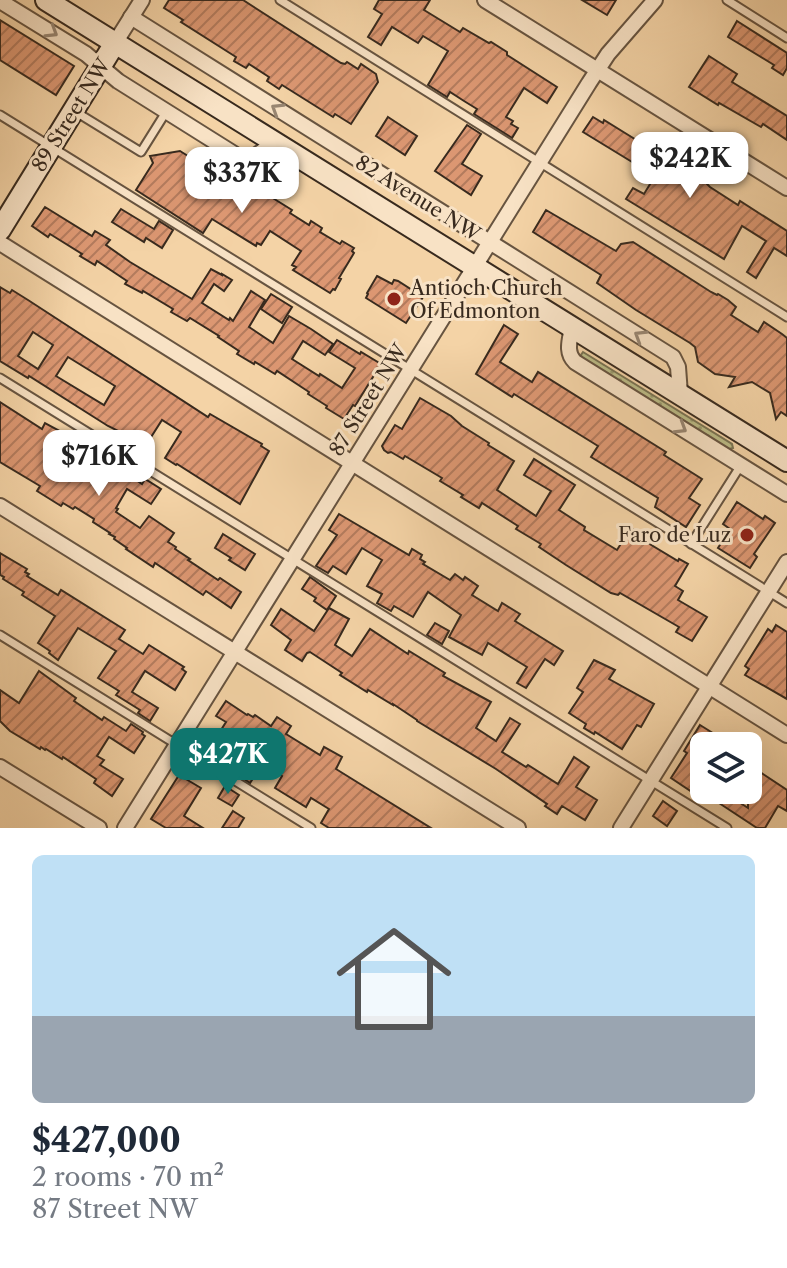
<!DOCTYPE html>
<meta charset="utf-8">
<style>
:root{--surface:#fff;--page:#f2f2f3;--text:#1f2937;--muted:#747a83;--line:#e0e1e3;--accent:#0f766e}
body{margin:0;font-family:"Libre Caslon Text",serif;background:var(--page);color:var(--text);height:100vh;display:flex;flex-direction:column;font-size:30px;white-space:nowrap}
*{box-sizing:border-box;margin:0}
p{font-size:26px;color:var(--muted)}
.icon{flex:none;width:44px;height:44px;fill:none;stroke:currentColor;stroke-width:2;stroke-linecap:round;stroke-linejoin:round}
.map{position:relative;height:828px;overflow:hidden}
.sheet{display:flex;flex-direction:column;background:var(--surface);flex:1}
.sheet>*{flex:none}
.fabs{position:absolute;left:690px;top:732px;display:grid;gap:16px}
.fabs a{display:grid;place-items:center;width:72px;height:72px;border-radius:12px;background:var(--surface);box-shadow:0 8px 32px #0002;font-size:40px}
.price{position:absolute;translate:-50% -68px;padding:0 18px;border-radius:16px;background:#fff;color:#222;font-size:26px;line-height:52px;filter:drop-shadow(0 2px 4px #0008)}
.price::after{content:'';position:absolute;left:50%;top:48px;width:24px;height:18px;margin-left:-12px;background:inherit;clip-path:polygon(0 0,100% 0,50% 100%)}
.price.active{background:var(--accent);color:#fff}
ul{padding:0;list-style:none}
li{display:grid;align-content:center;gap:16px;height:424px;padding:0 32px}
li+li{border-top:2px solid var(--line)}
li span{display:grid;place-items:center;height:248px;border-radius:12px;color:#555}
li>.icon{margin-inline-start:auto}
span .icon{width:144px;height:144px;fill:#fffc;stroke-width:1}
li b{font-size:34px}
.map>svg:first-child{display:block}
</style>
<div class="map">
<svg width="787" height="828" viewBox="0 0 787 828">
<defs>
<pattern id="grass-dots" width="8" height="8" patternUnits="userSpaceOnUse" patternTransform="scale(2)"><rect width="8" height="8" fill="#bbbc87"/><path d="M2 2h.1M6 6h.1" fill="none" stroke="#99996e" stroke-width="1.8" stroke-linecap="round"/></pattern>
<pattern id="building-hatch" width="6" height="6" patternUnits="userSpaceOnUse" patternTransform="scale(2)"><rect width="6" height="6" fill="#dc9772"/><path d="M-1 1l2-2M0 6l6-6M5 7l2-2" fill="none" stroke="#b37b5d"/></pattern>
</defs>
<rect width="100%" height="100%" fill="#f4d3a6"/>
<filter id="stains"><feTurbulence type="fractalNoise" baseFrequency=".0025" numOctaves="4"/><feColorMatrix values="0 0 0 0 .2 0 0 0 0 .09 0 0 0 0 .02 0 0 0 .5 -.17"/></filter>
<radialGradient id="worn" r=".72"><stop offset=".6" stop-color="#630" stop-opacity="0"/><stop offset="1" stop-color="#630" stop-opacity=".3"/></radialGradient>
<path fill="url(#grass-dots)" stroke="#7a7352" stroke-width="2" d="M583,352L732,444L733,448L729,449L582,358L581,355Z"/>
<g fill="url(#building-hatch)" stroke="#382a1e" stroke-width="2" fill-rule="evenodd">
<path d="M169,0H243L341,63L345,64L347,62L358,69L361,64L376,74L378,82L351,124L335,114L333,117L282,85L279,89L267,81L269,77L249,64L246,68L234,61L236,57L181,22L183,20L164,8Z"/>
<path d="M379,0H430L424,10L460,32L463,28L489,43L491,42L507,52V55L557,87L547,103L524,88L506,117L513,121L511,124L518,128L512,138L474,114L477,109L464,101L450,92L447,97L428,85L448,51L423,36L418,43L392,27L381,45L368,37L382,14L374,9Z"/>
<path d="M582,0H616L607,15Z"/>
<path d="M0,20L74,66L56,95L0,60Z"/>
<path d="M737,21L787,53V68L783,75L772,68L774,65L728,37Z"/>
<path d="M709,56L737,74L732,82L787,116V140L763,124L761,127L719,103L718,105L689,87Z"/>
<path d="M388,117L417,136L405,155L376,136Z"/>
<path d="M593,117L603,123L604,120L667,159L676,164L677,163L707,182L706,183L710,187L738,205L740,201L787,231V256L774,248L756,278L747,272L766,241L742,226L724,259L626,199L633,188L644,194L655,176L583,132Z"/>
<path d="M467,125L481,134L462,164L482,176L471,195L435,171Z"/>
<path d="M180,151L247,193L250,188L253,190L255,187L292,210L290,213L309,225L311,221L322,228L320,232L340,244L342,241L354,248L352,251L354,253L339,278L341,279L335,290L333,289L330,293L293,270L296,267L292,265L301,251L270,231L261,245L257,243L256,246L212,219L203,233L136,190L153,163L150,156Z"/>
<path d="M45,207L92,236L95,231L110,240L106,245L130,262L192,299L211,269L222,275V274L232,280L224,291L214,284L202,303L229,320L230,318L233,321L251,291L265,300L249,327L273,343L289,316L311,329L333,344L325,355L303,341L292,359L319,376L320,374L342,388L355,368L329,352L337,340L360,354L361,352L381,364L355,406L353,405L344,419L326,408L327,406L308,394L309,392L277,371L275,374L255,362L254,364L237,354L239,351L218,337L219,336L190,318L187,321L171,312L173,309L143,291L142,293L125,284L127,281L97,261L95,265L80,256L82,254L50,234L48,237L32,226Z"/>
<path d="M121,209L154,229L159,221L173,230L162,248L146,238L144,242L112,222Z"/>
<path d="M546,210L616,251L621,244L633,242L711,292L717,295L718,294L728,300L736,307L731,315L758,332L764,322L782,334L787,338V416L781,412L776,419L770,393L752,382L729,387L735,377L715,374L698,362L695,347L690,343L636,310L597,283L601,275L533,232Z"/>
<path d="M377,276L392,284L394,280L398,281L423,297L406,323L366,298L368,294L367,293Z"/>
<path d="M0,287L10,293L12,290L28,300L208,417L210,414L262,444L261,446L269,451L240,504L177,464L176,465L165,458L181,432L162,420L146,445L108,426L29,376L28,378L0,361ZM33,332L53,345L38,369L18,356ZM68,357L115,386L104,405L56,376Z"/>
<path d="M271,294L292,307L282,323L261,309Z"/>
<path d="M504,325L518,334L500,362L532,382L538,372L666,452L664,455L702,479L689,498L700,505L686,527L655,507L658,498L591,457L598,446L514,394L512,397L476,374Z"/>
<path d="M420,398L451,416L462,426L489,443L488,445L514,461L497,490L536,516L551,491L524,475L534,459L575,485L559,510L585,527L584,530L617,550L631,528L650,540L648,543L678,561L679,559L688,564L675,586L683,591L678,600L707,617L692,641L676,632L679,627L620,593L618,595L611,593L566,565L539,547L541,544L516,529L518,526L482,503L479,508L461,497L463,495L440,481L442,478L405,456L403,459L391,452L388,453L384,450L382,446L395,425L402,429Z"/>
<path d="M0,402L42,429L45,423L71,437L53,464L73,477L88,452L107,463L109,461L142,484L145,479L161,489L151,504L127,489L116,508L118,509L116,512L140,528L149,516L174,533L168,542L176,547L175,549L190,559L188,560L218,580L220,578L241,592L231,608L206,591L203,595L155,563L153,567L126,549L127,548L114,539L115,537L109,534L110,533L93,522L94,519L75,507L73,509L63,503L61,506L37,491L40,486L0,462Z"/>
<path d="M737,502L763,519L765,516L775,523L754,554L757,557L750,568L718,548L730,529L723,524Z"/>
<path d="M339,514L409,555L412,549L422,555L420,559L425,562L423,564L450,580L455,574L463,580L465,577L478,586L472,595L498,611L502,603L520,614L515,621L563,651L554,665L545,659L526,688L517,683L527,667L488,643L482,655L449,637L461,615L428,592L413,617L394,606L391,611L377,603L382,594L367,586L382,560L362,548L346,574L333,566L328,573L316,566L337,535L329,530Z"/>
<path d="M223,534L255,554L245,570L229,560L231,558L215,548Z"/>
<path d="M0,553L27,569L25,572L29,574L27,576L58,595L61,590L125,630L119,639L143,654L149,645L184,667L182,669L186,672L175,690L145,671L132,692L158,708L150,721L138,713L140,710L116,695L119,691L98,678L116,651L78,628L58,660L49,653L50,651L38,643L55,616L22,595L24,592L3,579L4,577L0,575Z"/>
<path d="M310,577L336,596L327,610L314,601L316,598L302,589Z"/>
<path d="M329,608L349,619L335,645L352,656L370,629L408,654L409,651L445,673L443,676L491,702L476,728L496,741L510,718L520,724L502,752L526,767L528,765L558,784L574,757L589,767L576,787L597,800L585,820L562,806L557,814L545,806L547,804L496,769L417,721V720L393,704V705L368,690L367,692L340,675L342,673L336,669L310,652L307,653L302,661L285,650L291,640L271,625L281,609L314,631Z"/>
<path d="M435,623L449,631L442,644L427,635Z"/>
<path d="M776,625L787,632V699L745,675L749,669L745,666L760,642L768,629L772,632Z"/>
<path d="M594,660L615,670L609,679L654,704L641,727L637,725L622,749L595,732L594,734L584,728L586,724L569,713L583,692L577,688Z"/>
<path d="M39,671L76,698L74,701L102,720L104,717L126,731L131,724L143,732L142,734L145,736L134,753L109,737L97,756L104,760L100,765L123,779L112,796L94,783L96,779L63,757L62,759L46,749L45,750L41,747L40,749L10,731L0,721V690L19,703Z"/>
<path d="M226,701L247,715L248,714L253,717L255,715L271,726L277,717L291,726L286,734L320,755L324,747L342,757L336,769L431,828H329L321,823L329,809L311,798L306,807L275,788L282,776L263,763L250,783L241,777L247,766L214,746V741L226,722L216,716Z"/>
<path d="M700,725L716,735L710,746H704V786L698,796L671,778L687,753L684,751Z"/>
<path d="M748,764L787,790V811L778,806L765,828H757L719,803L725,793L748,808Z"/>
<path d="M179,775L201,788L184,816L203,828H166L151,819Z"/>
<path d="M225,786L239,795L232,806L218,798Z"/>
<path d="M663,801L677,811L667,826L653,816Z"/>
<path d="M233,811L244,818L238,828H222Z"/>
</g>
<g fill="none" stroke-linecap="round" stroke-linejoin="round">
<g stroke="#675440" stroke-width="11">
<g id="lane">
<path d="M280,0L787,317"/>
<path d="M727,0L787,38"/>
<path d="M76,112L141,152L166,112"/>
<path d="M0,115L787,603"/>
<path d="M0,378L727,828"/>
<path d="M691,544L741,465"/>
<path d="M0,635L311,828"/>
</g>
</g>
<g stroke="#675440" stroke-width="18">
<g id="street">
<path d="M485,0L787,188"/>
<path d="M0,1L86,54L118,81L247,162L275,142"/>
<path d="M131,17L673,357L678,367L680,394"/>
<path d="M115,43L142,0"/>
<path d="M0,243L787,735"/>
<path d="M572,327C570,340 565,352 575,362L787,494"/>
<path d="M0,506L518,828"/>
<path d="M0,767L99,828"/>
<path d="M125,828L589,83L608,54L655,0"/>
<path d="M621,828L787,562"/>
</g>
</g>
<g stroke="#382a1e" stroke-width="24">
<g id="secondary">
<path d="M46,0L787,461"/>
<path d="M0,230L115,43"/>
</g>
</g>
<use href="#lane" stroke="#f8e2c5" stroke-width="7"/>
<use href="#street" stroke="#f8e2c5" stroke-width="14"/>
<use href="#secondary" stroke="#f8e2c5" stroke-width="20"/>
</g>
<defs><path id="oneway-chevron" d="M-2-3.5L2.5 0L-2 3.5" fill="none" stroke-width="1.6" stroke-linecap="round" stroke-linejoin="round" transform="scale(2)"/></defs>
<g stroke="#988672">
<use href="#oneway-chevron" transform="translate(52 32) rotate(32)"/>
<use href="#oneway-chevron" transform="translate(277 109) rotate(-148)"/>
<use href="#oneway-chevron" transform="translate(640 336) rotate(-148)"/>
<use href="#oneway-chevron" transform="translate(681 428) rotate(32)"/>
</g>
<g fill="#8f2418" stroke="#f8e2c5" stroke-width="3">
<circle cx="394" cy="299" r="8"/>
<circle cx="747" cy="535" r="8"/>
</g>
<g text-anchor="middle" dominant-baseline="central" stroke-width="6" stroke-linejoin="round" paint-order="stroke">
<g font-size="20" fill="#382a1e" stroke="#f8e2c5">
<text transform="translate(71 115) rotate(-58)">89 Street NW</text>
<text transform="translate(418 198) rotate(32)">82 Avenue NW</text>
<text transform="translate(368 400) rotate(-58)">87 Street NW</text>
</g>
<g font-size="20" fill="#382a1e" stroke="#f8e2c5" text-anchor="start">
<text x="410" y="288">Antioch Church<tspan x="410" dy="23">Of Edmonton</tspan></text>
<text x="731" y="535" text-anchor="end">Faro de Luz</text>
</g>
</g>
<rect width="100%" height="100%" filter="url(#stains)"/>
<rect width="100%" height="100%" fill="url(#worn)"/>
</svg>
<div class="fabs">
<a><svg class="icon" aria-label="layers" viewBox="0 0 24 24"><path d="M12 4l9 5-9 5-9-5zM3 14l9 5 9-5"/></svg></a>
</div>
<b class="price" style="left:690px;top:200px">$242K</b>
<b class="price" style="left:242px;top:215px">$337K</b>
<b class="price" style="left:99px;top:498px">$716K</b>
<b class="price active" style="left:228px;top:796px">$427K</b>
</div>
<section class="sheet">
<ul>
<li><span style="background:linear-gradient(#bfe0f5 65%,#9aa5b1 0)"><svg class="icon" aria-label="home" viewBox="0 0 24 24"><path d="M3 11l9-7 9 7M6 9v11h12V9"/></svg></span><div><b>$427,000</b><p>2 rooms · 70 m²</p><p>87 Street NW</p></div></li>
</ul>
</section>
